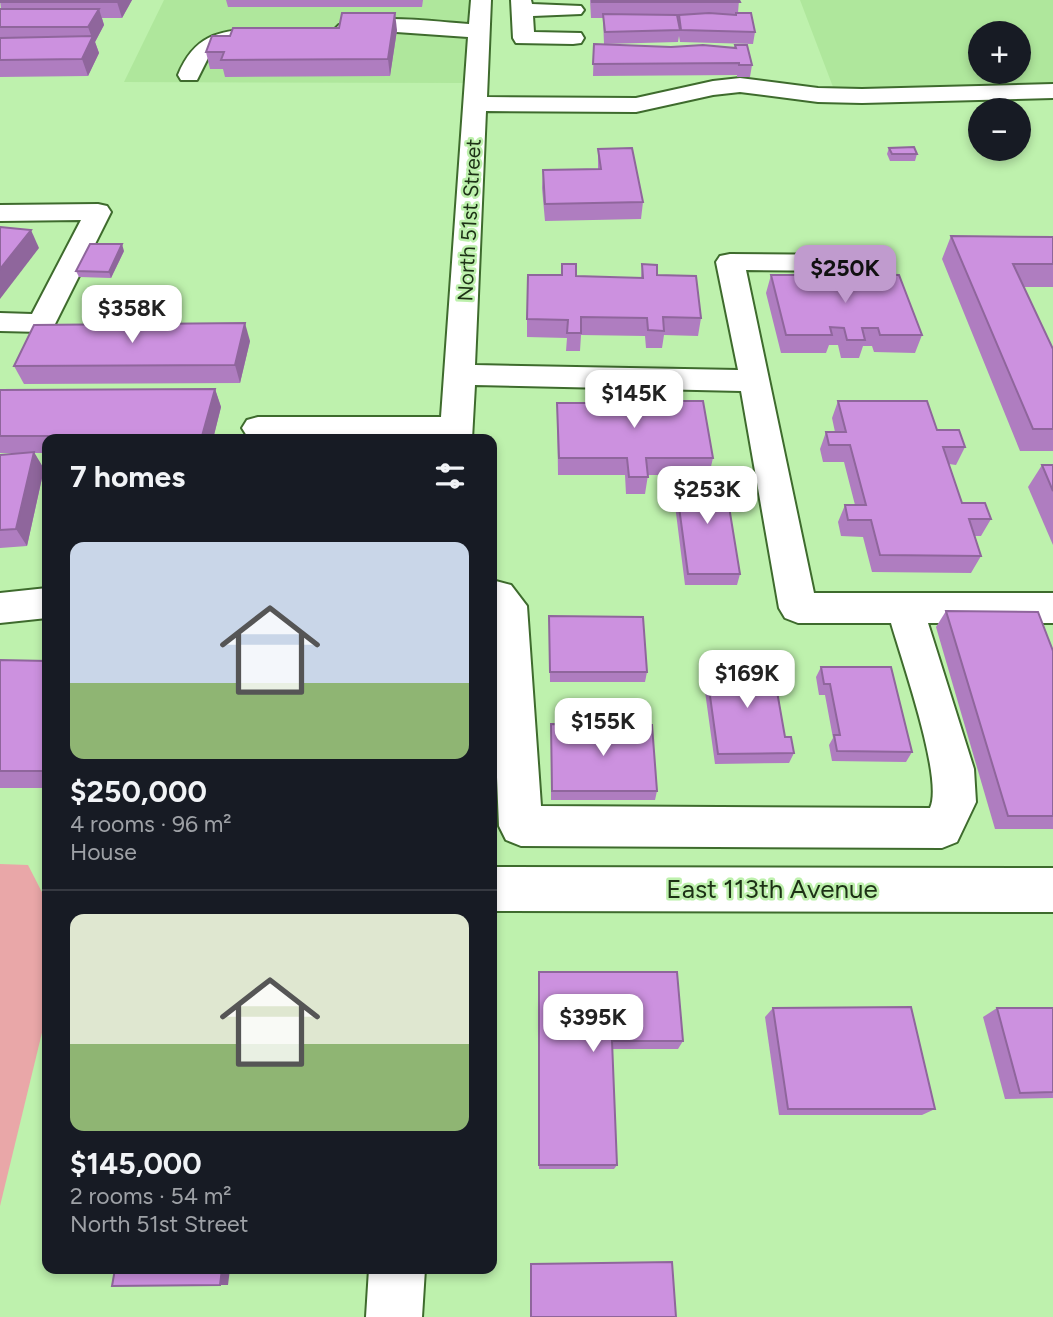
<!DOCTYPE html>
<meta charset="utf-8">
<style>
:root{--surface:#171b24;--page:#242831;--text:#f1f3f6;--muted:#9ea1a6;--line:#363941;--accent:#c09bce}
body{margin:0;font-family:Figtree,sans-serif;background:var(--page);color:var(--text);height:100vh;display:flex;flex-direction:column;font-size:26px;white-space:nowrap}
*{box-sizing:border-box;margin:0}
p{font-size:23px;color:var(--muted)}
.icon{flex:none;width:38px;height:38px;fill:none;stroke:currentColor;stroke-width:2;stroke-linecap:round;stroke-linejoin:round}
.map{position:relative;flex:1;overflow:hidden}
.side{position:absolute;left:42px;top:434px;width:455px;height:840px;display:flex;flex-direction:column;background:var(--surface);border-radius:14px;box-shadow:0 4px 10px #0003}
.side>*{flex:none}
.controls{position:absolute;left:968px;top:21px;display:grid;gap:14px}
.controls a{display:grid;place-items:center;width:63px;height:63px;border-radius:50%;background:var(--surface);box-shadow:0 4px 10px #0003;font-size:35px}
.price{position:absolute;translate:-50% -60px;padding:0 16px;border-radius:14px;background:#fff;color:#222;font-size:23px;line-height:46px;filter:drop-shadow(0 2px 4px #0008)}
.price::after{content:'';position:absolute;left:50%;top:42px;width:21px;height:16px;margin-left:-10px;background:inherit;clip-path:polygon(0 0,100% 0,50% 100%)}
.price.on{background:var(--accent);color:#111}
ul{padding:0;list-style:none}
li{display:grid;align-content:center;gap:14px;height:371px;padding:0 28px}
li+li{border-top:2px solid var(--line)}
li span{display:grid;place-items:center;height:217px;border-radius:14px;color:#555}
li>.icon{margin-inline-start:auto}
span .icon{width:126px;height:126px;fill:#fffc;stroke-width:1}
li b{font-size:30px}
h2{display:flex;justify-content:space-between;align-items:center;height:84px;padding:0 28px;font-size:30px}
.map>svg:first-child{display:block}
</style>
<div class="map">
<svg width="1053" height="1317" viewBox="0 0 1053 1317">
<rect width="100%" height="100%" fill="#bef1ad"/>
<g fill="#afe79c" fill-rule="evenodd">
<path d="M164,0H472L464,83L124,82Z"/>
<path d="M800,0H1053V87H833ZM980,33H1018V72H980Z"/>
</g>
<path fill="#e9a7a8" d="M0,864L28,865L47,902V1012L0,1206Z"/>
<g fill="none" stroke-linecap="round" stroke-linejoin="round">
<g stroke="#3e6b2d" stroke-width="4">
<g id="minor">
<path d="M471,0H491L487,97L636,98L713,81L740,78L818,88L862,89L1053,84V98L862,103L818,102L740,92L713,95L636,112L486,111L475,365L738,370L716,262L720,256L730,254L854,255L864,257L868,263L864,269L854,271L746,270L814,593H1053V623H928L974,769L976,802L957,842L942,848L521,846L506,840L499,826L492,656V580L511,585L527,606L541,806L930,808C944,780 901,658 891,623H798L785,618L779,608L741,391L475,385L472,439H258L247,436L242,428L247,420L258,417H441L468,37L382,31L346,35L339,33L335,29L339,25C381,14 426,21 469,24Z"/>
<path d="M511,0H531L532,4L581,6L584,10L581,14L533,16L534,32L581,33L584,38L581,43L573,44L516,43L513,38Z"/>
<path d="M258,29L266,30L269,35L266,40L222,46L208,58L197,80H181L178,75C194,36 218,30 258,29Z"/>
<path d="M98,204L107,206L111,212L52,330L42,332L0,331V313L32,314L81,220L0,221V205Z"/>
<path d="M47,588V618L0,623V593Z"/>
<path d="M492,867L1053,868V912L492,911Z"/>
<path d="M369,1269H425L422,1317H366Z"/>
</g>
</g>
<use href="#minor" fill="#fff" fill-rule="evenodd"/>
</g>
<g fill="#af7dc0">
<path d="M0,0H132L122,18H102L104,25L95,42L99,53L88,76L0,77V9H1Z"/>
<path d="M226,0H423L422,7H228Z"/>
<path d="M590,0H739L738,13L755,32L753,44L680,42L679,36L678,42L604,44L603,18H591Z"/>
<path d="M397,30L390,76L225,77L223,69H210L206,52L230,36Z"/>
<path d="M594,44L671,47L734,48L735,45L752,65L750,77H737V75L593,76Z"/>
<path d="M889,148L917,154L915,161H890L887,154Z"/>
<path d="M598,149L643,202L641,219L545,221L542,188L543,170L598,169Z"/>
<path d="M951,236L1053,237V287H1023L1053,349V451H1020L942,259Z"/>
<path d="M124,251L111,278L79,277L76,271Z"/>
<path d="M642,264L657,275L701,318L698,336L664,335L662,348H646L645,336L581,335L580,351H566L567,338L527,337V319L576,276L641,278Z"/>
<path d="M825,270L846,281H854L856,274L922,335L915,353L874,352L872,346H863L859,358H841L838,345H829L826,353H781L766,293L771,275L822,281Z"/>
<path d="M250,341L240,383L24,384L14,366Z"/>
<path d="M620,385L713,458L709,475H648L645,494H626L625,475H558L557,403H619Z"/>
<path d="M215,389L221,407L213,439H47V453H34L44,469L27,546L0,548V455L23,453H0V390Z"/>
<path d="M838,401L937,430L965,447L956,465L949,464L962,503L991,519L981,536H975L981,556L971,573L872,572L863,537L841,536L838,522L845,505H855L844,462H823L820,449L826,432H835L832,418Z"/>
<path d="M1042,465H1053V545L1028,487Z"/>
<path d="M675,477L740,574L737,585H685L673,489Z"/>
<path d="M946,611L1053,651V829H995L936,627Z"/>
<path d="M549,616L647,672L645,682H550Z"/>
<path d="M0,660L47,661V788H0Z"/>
<path d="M706,667L780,680L777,688L785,737L794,753L789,763L715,764L703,677Z"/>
<path d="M821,667L912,752L906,762L832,761L829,745L833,738L825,695H819L816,677Z"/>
<path d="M551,724L657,791L655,800H551Z"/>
<path d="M538,982L683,1041L678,1049H612L617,1165L614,1169H539Z"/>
<path d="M773,1008L935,1109L922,1115H779L765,1017Z"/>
<path d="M997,1008H1053V1098L1005,1099L983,1017Z"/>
</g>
<g fill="#8f669c">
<path d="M118,0H132L122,18L117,2Z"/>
<path d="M99,9L104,25L95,42L99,53L88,76L82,59L92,38L88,27Z"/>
<path d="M395,13L397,30L390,76L388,59Z"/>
<path d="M31,230L39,248L0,299V269Z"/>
<path d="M122,244L124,251L111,278L109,272Z"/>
<path d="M245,323L250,341L240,383L235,365Z"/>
<path d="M215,389L221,407L213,439H204L202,436Z"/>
<path d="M34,452L44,469L27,546L16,529Z"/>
<path d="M222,1269H230L228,1285H220Z"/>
</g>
<g fill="#cc91df" stroke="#8f669c" stroke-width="2">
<path d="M0,0H118L117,2H0Z"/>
<path d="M592,0H739L740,2H592Z"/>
<path d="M0,9H99L88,27H0Z"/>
<path d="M342,13H395L388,59L221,60L224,52H206L212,36H230L233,28H339Z"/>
<path d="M709,13L736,15V13H751L755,32L681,30L679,15Z"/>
<path d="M603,14L677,15L680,30L605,32Z"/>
<path d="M93,36L82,59L0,60V38Z"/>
<path d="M594,44L671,47L703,45L736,48L735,45H747L752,65H739V63L593,64Z"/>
<path d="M914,147L917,154H892L889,148Z"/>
<path d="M632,148L643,202L545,204L543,170L601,169L598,149Z"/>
<path d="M0,227L31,230L0,269Z"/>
<path d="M951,236L1053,237V264H1013L1053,349V429H1033Z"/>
<path d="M90,244H122L109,272L76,271Z"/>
<path d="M562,264H576V276L643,278L642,264L657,265V275L696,276L701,318L663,317L664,331L648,330L647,318L581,317V333H567L568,320L527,319L528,275H562Z"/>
<path d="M825,270L842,271L846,281H858L856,274L899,275L922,335H880L878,328H862L865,340H847L844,328L830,327L832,335H786L771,275H816L817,281H828Z"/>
<path d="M245,323L235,365L14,366L34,325Z"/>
<path d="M620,385L639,386L641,401H703L713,458H646L648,477H629L627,458H559L557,403H622Z"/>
<path d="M215,389L202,436H0V390Z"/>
<path d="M838,401H927L937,430H959L965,447H943L962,503H985L991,519H969L981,556L880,555L871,520H848L845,505H866L850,445H829L826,432H846Z"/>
<path d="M34,452L16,529L0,530V455Z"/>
<path d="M1042,465H1053V491Z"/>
<path d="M724,476L740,574H688L675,477Z"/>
<path d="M946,611L1038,612L1053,651V816H1008Z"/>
<path d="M549,616L643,617L647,672H550Z"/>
<path d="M0,660L47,661V771H0Z"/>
<path d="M778,666L780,680H775L785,737H791L794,753L718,754L706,667Z"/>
<path d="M821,667H891L912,752L837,751L834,735H840L830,684H824Z"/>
<path d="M551,724L652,725L657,791H552Z"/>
<path d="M539,972H677L683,1041H612L617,1165H539Z"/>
<path d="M911,1007L935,1109H788L773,1008Z"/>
<path d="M997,1008H1053V1092L1020,1093Z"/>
<path d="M672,1262L676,1317H531V1264Z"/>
<path d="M115,1269H222L220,1285L112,1286Z"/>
</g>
<g text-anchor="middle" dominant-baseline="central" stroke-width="5" stroke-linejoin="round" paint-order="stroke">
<g font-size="21" fill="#1d3116" stroke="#bef1ad">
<text transform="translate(469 220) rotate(-87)">North 51st Street</text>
</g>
<g font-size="26" fill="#1d3116" stroke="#bef1ad">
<text x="772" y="889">East 113th Avenue</text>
</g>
</g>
</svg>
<div class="controls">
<a>+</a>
<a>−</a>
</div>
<b class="price on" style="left:845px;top:305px">$250K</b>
<b class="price" style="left:132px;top:345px">$358K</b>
<b class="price" style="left:634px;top:430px">$145K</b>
<b class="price" style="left:707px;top:526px">$253K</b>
<b class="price" style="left:747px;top:710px">$169K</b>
<b class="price" style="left:603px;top:758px">$155K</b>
<b class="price" style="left:593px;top:1054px">$395K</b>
<section class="side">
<h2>7 homes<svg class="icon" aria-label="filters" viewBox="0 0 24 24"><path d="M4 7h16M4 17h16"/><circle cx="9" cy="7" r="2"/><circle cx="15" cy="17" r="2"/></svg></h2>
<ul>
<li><span style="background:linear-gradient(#c9d6e8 65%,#8fb573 0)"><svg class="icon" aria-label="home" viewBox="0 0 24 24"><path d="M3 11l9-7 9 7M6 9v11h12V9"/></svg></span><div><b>$250,000</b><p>4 rooms · 96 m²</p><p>House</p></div></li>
<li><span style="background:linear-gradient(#dfe7d0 60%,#8fb573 0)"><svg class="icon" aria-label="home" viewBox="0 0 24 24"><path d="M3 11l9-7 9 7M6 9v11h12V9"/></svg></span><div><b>$145,000</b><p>2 rooms · 54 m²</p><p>North 51st Street</p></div></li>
</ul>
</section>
</div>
